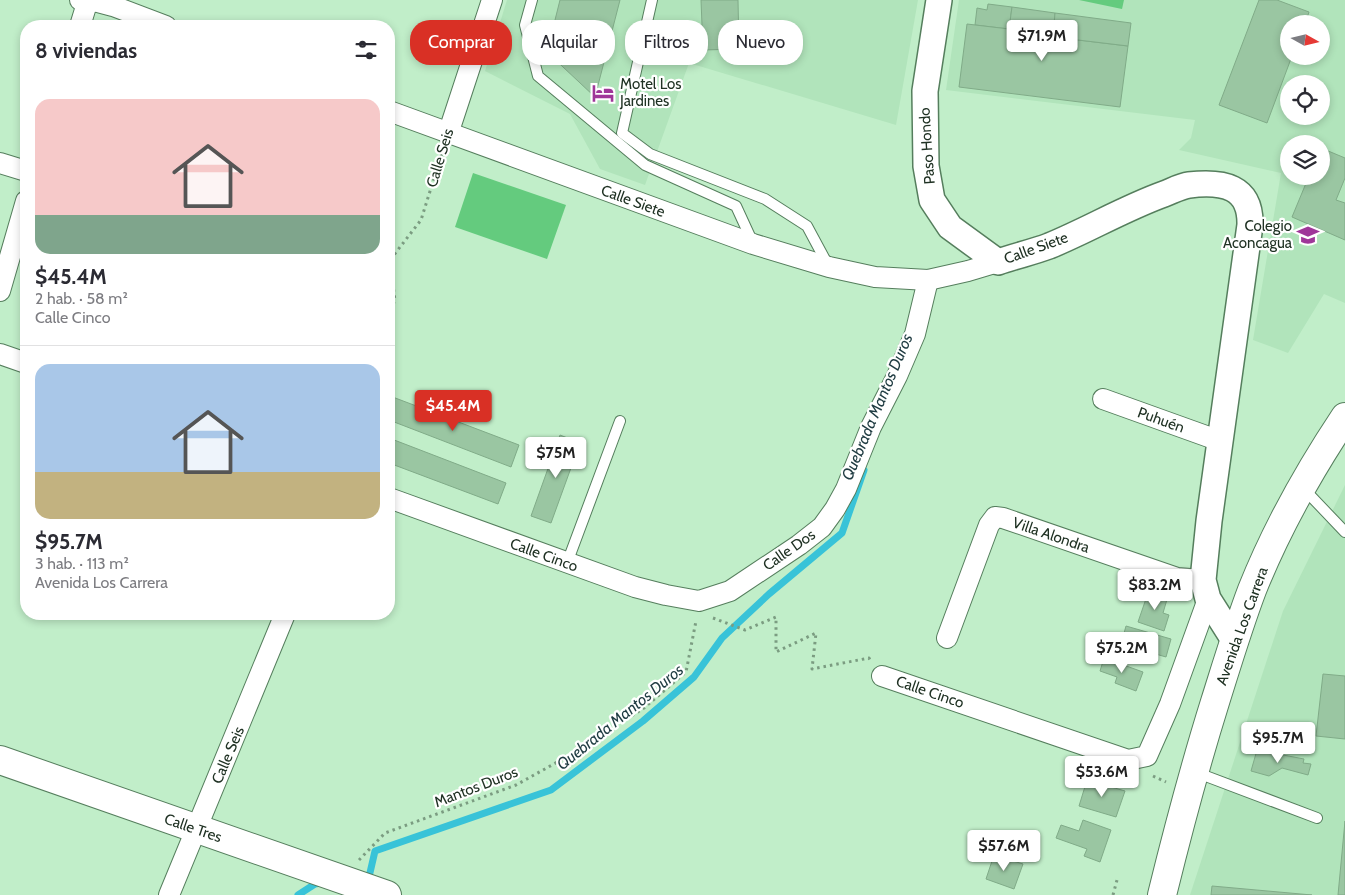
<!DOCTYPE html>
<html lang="es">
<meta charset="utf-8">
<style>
:root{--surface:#fff;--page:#f7f7f7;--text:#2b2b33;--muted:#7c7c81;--line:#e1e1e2;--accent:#d93025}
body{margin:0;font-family:Cabin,sans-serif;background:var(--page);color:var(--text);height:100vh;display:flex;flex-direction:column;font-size:19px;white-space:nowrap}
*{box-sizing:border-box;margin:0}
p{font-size:16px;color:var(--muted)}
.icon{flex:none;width:28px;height:28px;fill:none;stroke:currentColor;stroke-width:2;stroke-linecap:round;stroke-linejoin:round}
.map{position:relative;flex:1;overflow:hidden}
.side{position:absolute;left:20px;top:20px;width:375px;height:600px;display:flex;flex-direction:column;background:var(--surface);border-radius:20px;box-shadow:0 2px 8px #0003}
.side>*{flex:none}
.banner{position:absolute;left:410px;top:20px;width:475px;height:45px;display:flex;gap:10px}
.needle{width:32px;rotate:98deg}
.controls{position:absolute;left:1280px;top:15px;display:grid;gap:10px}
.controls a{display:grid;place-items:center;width:50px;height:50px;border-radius:50%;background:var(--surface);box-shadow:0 2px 8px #0003;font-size:25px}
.price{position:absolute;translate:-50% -42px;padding:0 11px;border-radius:5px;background:#fff;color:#222;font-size:16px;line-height:32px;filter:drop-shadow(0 1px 2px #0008)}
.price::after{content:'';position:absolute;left:50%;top:30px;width:15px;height:11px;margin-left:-8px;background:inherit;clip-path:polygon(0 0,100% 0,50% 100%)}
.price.on{background:var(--accent);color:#fff}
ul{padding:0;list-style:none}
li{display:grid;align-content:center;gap:10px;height:265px;padding:0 15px}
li+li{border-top:1px solid var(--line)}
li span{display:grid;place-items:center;height:155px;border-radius:15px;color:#555}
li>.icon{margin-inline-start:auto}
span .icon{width:90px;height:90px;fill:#fffc;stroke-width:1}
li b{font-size:21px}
h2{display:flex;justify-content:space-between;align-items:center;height:60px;padding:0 15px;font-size:21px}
.tag{padding:0 18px;border-radius:20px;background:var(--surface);box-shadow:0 2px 8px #0003;font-size:18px;line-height:45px}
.tag.on{background:var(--accent);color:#fff}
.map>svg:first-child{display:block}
</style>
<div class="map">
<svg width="1345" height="895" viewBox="0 0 1345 895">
<rect width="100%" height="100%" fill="#c1eec9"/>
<g fill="#b1e4bb" fill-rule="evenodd">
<path d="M507,0H918L896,125L689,63L645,185L600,169L570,114L485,71Z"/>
<path d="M959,0H1345V303L1324,294L1288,353L1253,340L1281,173L1179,150L1191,138L1195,120L946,90ZM1289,24H1321V56H1289ZM1289,84H1321V116H1289ZM1289,144H1321V176H1289Z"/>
<path d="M1345,485V895H1190L1283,611Z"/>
</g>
<g fill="#64cb7e">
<path d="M1079,0H1124L1122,9Z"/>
<path d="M473,173L566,205L547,259L455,227Z"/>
</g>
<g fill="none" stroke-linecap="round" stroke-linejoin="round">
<g stroke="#38c3d8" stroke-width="7">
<path d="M364,878L369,877L375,851L551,790L643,721L694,677L722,638L769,594L842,533L864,470"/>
<path d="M298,895L315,884L321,883"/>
</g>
</g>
<g fill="#9ac6a2" stroke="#80ab88">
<path d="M560,0H620L595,97L547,52Z"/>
<path d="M701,0H738L739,49L703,50Z"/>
<path d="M1259,0H1277L1309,12L1305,24H1289V56H1292L1267,123L1219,105Z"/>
<path d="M988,4L1012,7L1009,29L975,25L977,8L987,10Z"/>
<path d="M1012,7L1055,13L1053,37L1128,46L1120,107L959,87L967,24L1009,29Z"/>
<path d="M1055,13L1131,23L1128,46L1053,37Z"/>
<path d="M1321,148L1345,158V178L1336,200L1345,203V240L1292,217L1309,176H1321Z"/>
<path d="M390,396L519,445L511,467L389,420Z"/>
<path d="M560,435L580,443L551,523L531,516Z"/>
<path d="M389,438L506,483L498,504L389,463Z"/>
<path d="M1149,590L1168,596L1163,613L1169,615L1164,631L1138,622Z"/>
<path d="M1126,626L1171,639L1166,657L1121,644Z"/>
<path d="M1104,658L1143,672L1136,691L1115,683L1117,677L1100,671Z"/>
<path d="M1323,674L1345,676V739L1316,736Z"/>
<path d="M1257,750L1304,759L1303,763L1311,764L1308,775L1282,768L1269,776L1251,771Z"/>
<path d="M1087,780L1125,791L1116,817L1079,806Z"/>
<path d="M1083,820L1111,830L1100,862L1084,856L1087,849L1056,838L1061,825L1079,831Z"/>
<path d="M1345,821V895H1338Z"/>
<path d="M994,855L1023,864L1014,889L986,879Z"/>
<path d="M1212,886L1312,895H1211Z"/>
</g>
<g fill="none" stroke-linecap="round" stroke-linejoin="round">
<g stroke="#557e5d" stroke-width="12">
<g id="service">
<path d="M532,0L525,25L538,76L645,165L736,206L753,243"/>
<path d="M652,0L622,133L650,154L765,199L807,226L829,267"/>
<path d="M1303,488L1345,532"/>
<path d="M567,563L620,421"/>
<path d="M1195,772L1317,818"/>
</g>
</g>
<g stroke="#557e5d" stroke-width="22">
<g id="minor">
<path d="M80,0L98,2L113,6L166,26"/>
<path d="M80,26L88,0"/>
<path d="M389,111L753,244L829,267L875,277L928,280L968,271L998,262"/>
<path d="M448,134L492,0"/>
<path d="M0,163L26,171"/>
<path d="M0,291L26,201"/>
<path d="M0,354L26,363"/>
<path d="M1103,399L1220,441"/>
<path d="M389,498L635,587L666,595L699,601L730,591L799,545L822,527L835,509L846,489L871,427L897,376L915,334L928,280"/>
<path d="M947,638L989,525L995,517L1003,518L1177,578L1203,580"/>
<path d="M882,676L1128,760L1147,756L1170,704L1208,599"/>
<path d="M169,895L285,614"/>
</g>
</g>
<g stroke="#557e5d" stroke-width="28">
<path id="tertiary" d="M939,0L925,91L926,166L932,200L950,227L998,262C1015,256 1033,252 1049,246C1088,230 1125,208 1164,194C1172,191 1181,186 1189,185C1223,181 1251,186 1250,225L1209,521L1203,580L1208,599L1234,640"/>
</g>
<g stroke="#557e5d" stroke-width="30">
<path id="secondary" d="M0,760L387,895"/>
</g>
<g stroke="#557e5d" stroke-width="30">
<path id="primary" d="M1162,895C1178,830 1195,766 1215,702C1227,664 1238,627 1252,590C1276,530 1309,471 1345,417"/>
</g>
<g stroke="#7b9c81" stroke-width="3" stroke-dasharray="2.5 4" stroke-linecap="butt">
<path d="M389,309L395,301L390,260L421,220L442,153"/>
<path d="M713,618L745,630L776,617V652L816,633L812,669L869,658L870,660"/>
<path d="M1153,776L1166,782"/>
<path d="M359,860L385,833L516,785L579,750L644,708L686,672L696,621"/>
<path d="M1113,895L1117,880"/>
</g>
<use href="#service" stroke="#fff" stroke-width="10"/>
<use href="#minor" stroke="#fff" stroke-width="20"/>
<use href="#tertiary" stroke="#fff" stroke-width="25"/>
<use href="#secondary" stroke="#fff" stroke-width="28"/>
<use href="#primary" stroke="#fff" stroke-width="28"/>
</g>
<defs>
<g id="hotel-bare" transform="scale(1.725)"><path d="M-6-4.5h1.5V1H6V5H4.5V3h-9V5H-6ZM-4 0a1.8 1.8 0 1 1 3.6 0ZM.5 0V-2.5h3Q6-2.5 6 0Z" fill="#9f3699" stroke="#fff" stroke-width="2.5" paint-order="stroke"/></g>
<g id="school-bare" transform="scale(1.725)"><path d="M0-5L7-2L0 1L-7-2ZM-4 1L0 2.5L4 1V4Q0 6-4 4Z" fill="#9f3699" stroke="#fff" stroke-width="2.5" paint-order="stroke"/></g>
</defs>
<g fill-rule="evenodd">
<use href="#hotel-bare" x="603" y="93"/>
<use href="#school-bare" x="1308" y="235"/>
</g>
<g text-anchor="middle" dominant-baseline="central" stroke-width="4.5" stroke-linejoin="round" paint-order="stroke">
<g font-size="15" fill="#203224" stroke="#fff" text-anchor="start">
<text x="620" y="84">Motel Los<tspan x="620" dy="17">Jardines</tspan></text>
<text x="1292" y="226" text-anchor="end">Colegio<tspan x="1292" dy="17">Aconcagua</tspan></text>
</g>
<g font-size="15" fill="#203224" stroke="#fff">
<text transform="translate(927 146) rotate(-94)">Paso Hondo</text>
<text transform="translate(440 158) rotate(-73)">Calle Seis</text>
<text transform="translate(633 201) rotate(20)">Calle Siete</text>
<text transform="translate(1036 248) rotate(-20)">Calle Siete</text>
<text transform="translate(1161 420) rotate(20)">Puhuén</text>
<text transform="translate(1051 535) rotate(19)">Villa Alondra</text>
<text transform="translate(789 550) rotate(-35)">Calle Dos</text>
<text transform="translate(544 555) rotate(20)">Calle Cinco</text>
<text transform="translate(1242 626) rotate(-70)">Avenida Los Carrera</text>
<text transform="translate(930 692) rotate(19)">Calle Cinco</text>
<text transform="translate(228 755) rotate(-67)">Calle Seis</text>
<text transform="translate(476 787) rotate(-21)">Mantos Duros</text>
<text transform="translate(193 828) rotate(19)">Calle Tres</text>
</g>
<g font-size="16" font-style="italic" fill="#213d43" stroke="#fff">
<text transform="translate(877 407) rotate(-67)">Quebrada Mantos Duros</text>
<text transform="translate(620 717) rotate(-39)">Quebrada Mantos Duros</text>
</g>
</g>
</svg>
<div class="controls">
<a><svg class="needle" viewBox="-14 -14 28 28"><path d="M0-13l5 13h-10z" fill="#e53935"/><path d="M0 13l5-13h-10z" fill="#7c7c81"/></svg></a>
<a><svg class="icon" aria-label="locate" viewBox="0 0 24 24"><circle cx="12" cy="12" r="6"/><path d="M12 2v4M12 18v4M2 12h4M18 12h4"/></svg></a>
<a><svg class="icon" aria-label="layers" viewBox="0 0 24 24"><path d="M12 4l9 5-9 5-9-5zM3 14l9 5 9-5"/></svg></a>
</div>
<b class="price" style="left:1042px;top:62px">$71.9M</b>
<b class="price on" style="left:453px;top:432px">$45.4M</b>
<b class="price" style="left:556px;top:479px">$75M</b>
<b class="price" style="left:1155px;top:611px">$83.2M</b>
<b class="price" style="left:1122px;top:674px">$75.2M</b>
<b class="price" style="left:1278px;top:764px">$95.7M</b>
<b class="price" style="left:1102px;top:798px">$53.6M</b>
<b class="price" style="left:1004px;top:872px">$57.6M</b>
<div class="banner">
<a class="tag on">Comprar</a>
<a class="tag">Alquilar</a>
<a class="tag">Filtros</a>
<a class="tag">Nuevo</a>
</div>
<section class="side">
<h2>8 viviendas<svg class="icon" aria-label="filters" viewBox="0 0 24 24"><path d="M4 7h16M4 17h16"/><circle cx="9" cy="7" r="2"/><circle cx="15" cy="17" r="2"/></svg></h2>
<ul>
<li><span style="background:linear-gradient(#f6c9c9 75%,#7fa58c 0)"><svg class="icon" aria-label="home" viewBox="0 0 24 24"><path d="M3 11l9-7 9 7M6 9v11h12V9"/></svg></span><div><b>$45.4M</b><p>2 hab. · 58 m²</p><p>Calle Cinco</p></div></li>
<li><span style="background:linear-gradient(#a9c7e8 70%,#c2b280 0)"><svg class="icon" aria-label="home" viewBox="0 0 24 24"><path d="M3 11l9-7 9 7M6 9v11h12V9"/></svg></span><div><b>$95.7M</b><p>3 hab. · 113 m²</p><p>Avenida Los Carrera</p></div></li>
</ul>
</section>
</div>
